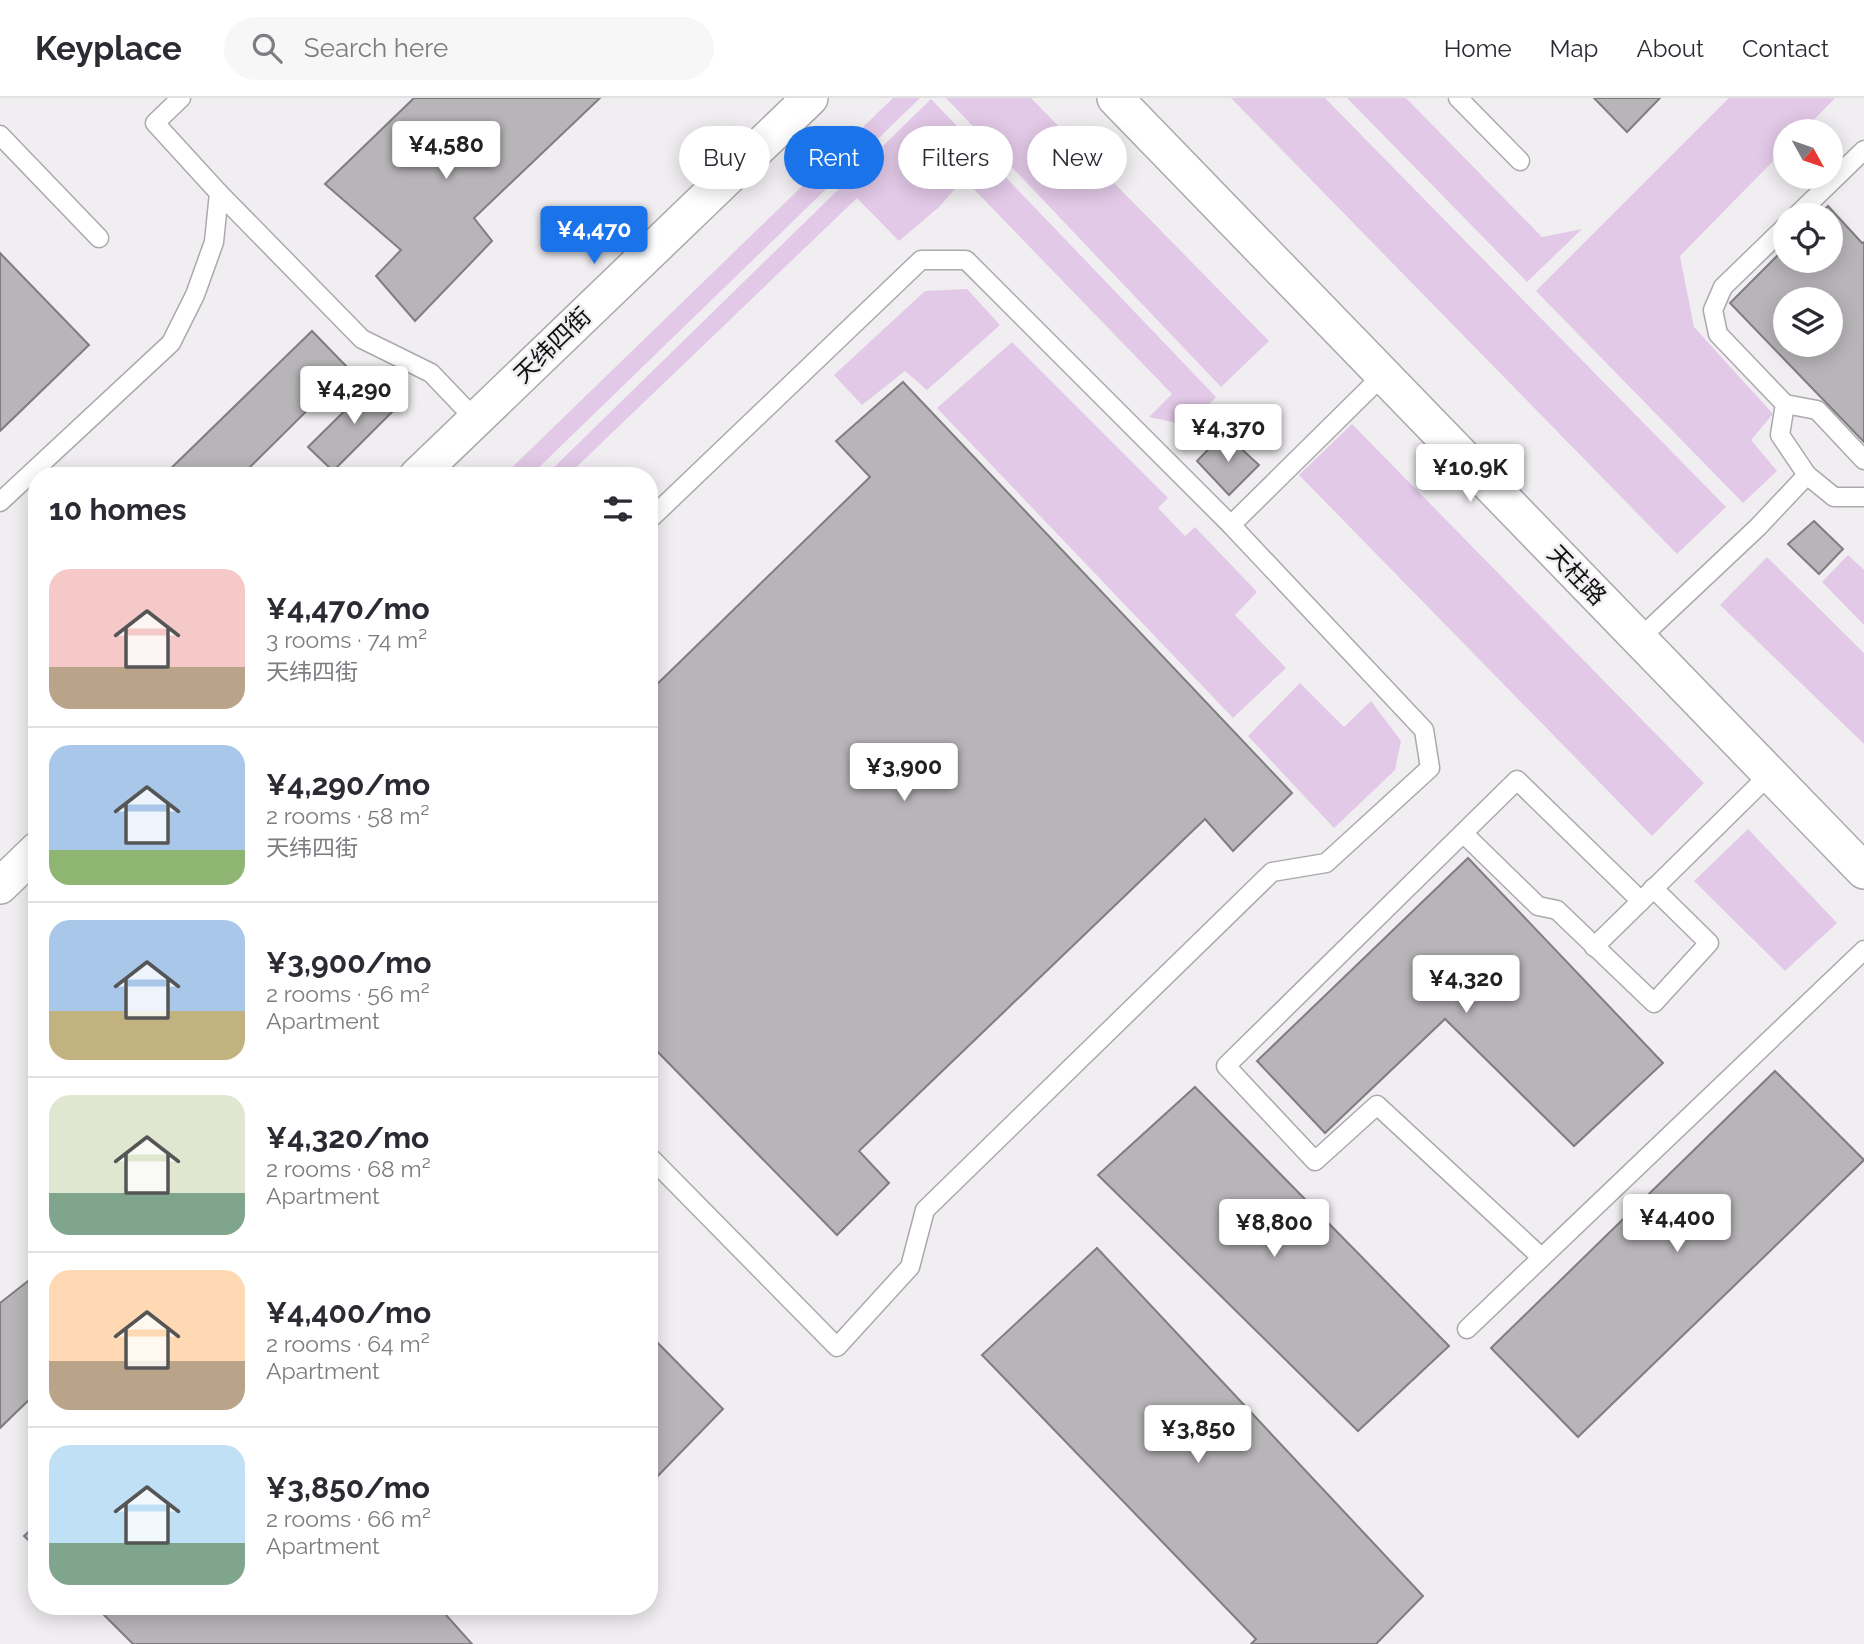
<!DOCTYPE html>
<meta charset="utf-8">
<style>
:root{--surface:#fff;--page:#f7f7f7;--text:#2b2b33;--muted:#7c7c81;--line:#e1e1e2;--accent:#1a73e8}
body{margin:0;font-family:Raleway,"Noto Sans SC",sans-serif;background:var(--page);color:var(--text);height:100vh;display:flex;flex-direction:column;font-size:26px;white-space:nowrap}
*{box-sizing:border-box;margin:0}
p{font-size:23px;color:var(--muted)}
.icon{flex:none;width:38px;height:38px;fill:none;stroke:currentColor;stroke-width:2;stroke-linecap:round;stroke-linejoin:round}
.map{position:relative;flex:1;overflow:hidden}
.details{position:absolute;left:28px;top:369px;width:630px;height:1148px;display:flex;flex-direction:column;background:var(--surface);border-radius:28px;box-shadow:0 4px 18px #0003}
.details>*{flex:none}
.top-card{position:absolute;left:679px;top:28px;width:665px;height:63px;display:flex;gap:14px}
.needle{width:46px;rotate:130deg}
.tools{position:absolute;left:1773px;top:21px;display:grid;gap:14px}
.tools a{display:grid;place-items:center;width:70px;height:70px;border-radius:50%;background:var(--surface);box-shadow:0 4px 18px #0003;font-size:35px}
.price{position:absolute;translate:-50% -60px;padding:0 16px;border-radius:7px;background:#fff;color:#222;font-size:23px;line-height:46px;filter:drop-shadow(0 2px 4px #0008)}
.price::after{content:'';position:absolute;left:50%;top:42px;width:21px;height:16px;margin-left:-10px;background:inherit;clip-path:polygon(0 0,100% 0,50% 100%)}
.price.active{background:var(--accent);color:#fff}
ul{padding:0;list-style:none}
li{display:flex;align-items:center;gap:21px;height:175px;padding:0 21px}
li+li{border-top:2px solid var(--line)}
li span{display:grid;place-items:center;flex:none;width:196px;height:140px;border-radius:21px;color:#555}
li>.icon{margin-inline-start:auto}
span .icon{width:84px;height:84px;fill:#fffc;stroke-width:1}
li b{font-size:30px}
h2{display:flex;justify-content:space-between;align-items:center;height:84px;padding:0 21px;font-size:30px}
.tag{padding:0 24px;border-radius:32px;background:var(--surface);box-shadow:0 4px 18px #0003;font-size:24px;line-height:63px}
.tag.active{background:var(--accent);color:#fff}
header{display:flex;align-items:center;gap:42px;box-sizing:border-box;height:98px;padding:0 35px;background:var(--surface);border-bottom:2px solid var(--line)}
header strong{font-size:33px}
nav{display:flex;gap:38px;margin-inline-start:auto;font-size:24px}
.search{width:490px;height:63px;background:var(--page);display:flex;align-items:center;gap:18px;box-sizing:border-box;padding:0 24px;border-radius:38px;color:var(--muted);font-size:26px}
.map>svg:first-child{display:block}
</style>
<header>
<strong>Keyplace</strong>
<div class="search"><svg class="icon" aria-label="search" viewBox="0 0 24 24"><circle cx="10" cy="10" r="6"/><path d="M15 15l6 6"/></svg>Search here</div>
<nav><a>Home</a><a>Map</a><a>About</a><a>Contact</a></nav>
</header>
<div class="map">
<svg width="1864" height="1546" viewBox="0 0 1864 1546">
<rect width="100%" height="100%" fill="#f1eef2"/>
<g fill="#e2c9e7">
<path d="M893,0H920L530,378H503Z"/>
<path d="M946,0H1031L1269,243L1221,289Z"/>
<path d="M1231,0H1325L1726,409L1677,456Z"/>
<path d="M1347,0H1406L1542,139L1582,131L1527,184Z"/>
<path d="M1729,0H1835L1803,33H1785V51L1680,158L1694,229L1773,316L1751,342L1777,373L1743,405L1536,193Z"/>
<path d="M931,1L1216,299L1203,313L1224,335L1149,319L1172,296L964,81L939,109L899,143L857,100L567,378H545Z"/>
<path d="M967,191L1000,227L927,292L905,273L862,307L834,277L925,193Z"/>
<path d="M1012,244L1168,400L1158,410L1185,438L1195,429L1257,494L1235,517L1286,570L1233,620L937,310Z"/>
<path d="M1352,326L1704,685L1652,738L1299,377Z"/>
<path d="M1848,457L1864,472V527L1822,484Z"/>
<path d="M1767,459L1864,555V646L1720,507Z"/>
<path d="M1300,585L1344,629L1371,603L1401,643L1395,672L1334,730L1248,638Z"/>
<path d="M1748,731L1837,825L1785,873L1694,783Z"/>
</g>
<g fill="#b8b5b9" stroke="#7f7d80" stroke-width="2" fill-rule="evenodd">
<path d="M414,0H600L474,120L492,143L415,223L376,178L401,152L325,86Z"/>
<path d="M1594,0H1660L1627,34Z"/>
<path d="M1828,108L1862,145L1864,144V344L1730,205L1785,150V163H1830V117H1818ZM1785,201H1830V247H1785Z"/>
<path d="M0,155L89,247L0,333Z"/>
<path d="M312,233L349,271L241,378H163Z"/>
<path d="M375,283L399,307L333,373L308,349Z"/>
<path d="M903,284L1292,695L1233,753L1205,721L859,1053L889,1085L837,1137L649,945V594L870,379L836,343Z"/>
<path d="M1224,335L1259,367L1229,397L1197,363Z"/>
<path d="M1814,423L1843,451L1819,476L1788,446Z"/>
<path d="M1468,760L1663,965L1574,1048L1445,921L1325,1035L1257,963Z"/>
<path d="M1775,973L1864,1062L1578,1339L1491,1250Z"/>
<path d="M1195,989L1449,1248L1358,1333L1098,1077Z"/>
<path d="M1097,1150L1423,1498L1376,1546H1251L1256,1541L982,1257Z"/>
<path d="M37,1176V1294L0,1330V1205Z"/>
<path d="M649,1236L723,1311L649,1387Z"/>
<path d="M37,1426V1450L24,1438Z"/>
<path d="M95,1508H438L472,1546H133Z"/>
</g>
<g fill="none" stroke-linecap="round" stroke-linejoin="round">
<g stroke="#aba9ac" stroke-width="21">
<g id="lane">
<path d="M1458,0L1520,63"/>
<path d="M0,37L99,140"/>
<path d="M219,95L362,241L431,275L475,321"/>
<path d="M1797,117L1864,52"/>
<path d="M1785,306L1817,312L1864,362"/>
<path d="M1807,377L1834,399H1864"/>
<path d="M0,404L171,245L195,197L214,144L219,95L155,25L181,0"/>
<path d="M649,422L921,162H966L1231,427L1424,632L1430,670L1326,765L1272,774L925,1112L910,1169L837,1249L649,1058"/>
<path d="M1231,427L1384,276"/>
<path d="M1639,541L1758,429L1807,377L1780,337L1785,306L1718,236L1713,212L1723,189L1785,129"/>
<path d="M1463,735L1538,808L1557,812L1654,905L1709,845L1653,790"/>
<path d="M1594,849L1641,803"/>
<path d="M1541,1159L1377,1007L1315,1063L1226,968L1517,682L1641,803L1770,676"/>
<path d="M1467,1231L1864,852"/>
</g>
</g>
<g stroke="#aba9ac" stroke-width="38">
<g id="street">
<path d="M1115,0L1864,773"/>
<path d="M417,378L810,0"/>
<path d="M0,788L37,752"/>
</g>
</g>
<use href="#lane" stroke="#fff" stroke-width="18"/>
<use href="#street" stroke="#fff" stroke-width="35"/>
</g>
<g text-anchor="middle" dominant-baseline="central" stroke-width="5" stroke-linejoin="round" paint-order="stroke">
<g font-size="24" fill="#111011" stroke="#f1eef2">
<text transform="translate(552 247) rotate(-44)">天纬四街</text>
<text transform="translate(1577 477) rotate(46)">天柱路</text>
</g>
</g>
</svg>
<div class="tools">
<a><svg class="needle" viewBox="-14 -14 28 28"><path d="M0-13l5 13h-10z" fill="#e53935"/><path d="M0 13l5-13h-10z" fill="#7c7c81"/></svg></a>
<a><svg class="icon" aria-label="locate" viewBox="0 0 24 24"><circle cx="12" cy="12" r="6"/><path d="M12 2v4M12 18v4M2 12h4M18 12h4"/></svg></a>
<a><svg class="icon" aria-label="layers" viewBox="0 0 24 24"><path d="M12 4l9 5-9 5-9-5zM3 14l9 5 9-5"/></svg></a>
</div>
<b class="price" style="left:446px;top:83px">¥4,580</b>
<b class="price active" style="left:594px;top:168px">¥4,470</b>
<b class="price" style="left:354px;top:328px">¥4,290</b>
<b class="price" style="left:1228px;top:366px">¥4,370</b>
<b class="price" style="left:1470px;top:406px">¥10.9K</b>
<b class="price" style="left:904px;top:705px">¥3,900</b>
<b class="price" style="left:1466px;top:917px">¥4,320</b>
<b class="price" style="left:1677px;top:1156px">¥4,400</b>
<b class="price" style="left:1274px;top:1161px">¥8,800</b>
<b class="price" style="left:1198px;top:1367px">¥3,850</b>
<div class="top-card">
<a class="tag">Buy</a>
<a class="tag active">Rent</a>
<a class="tag">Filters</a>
<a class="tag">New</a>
</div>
<section class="details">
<h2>10 homes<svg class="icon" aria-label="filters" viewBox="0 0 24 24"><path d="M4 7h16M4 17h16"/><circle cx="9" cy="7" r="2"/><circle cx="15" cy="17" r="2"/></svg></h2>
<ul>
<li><span style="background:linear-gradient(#f6c9c9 70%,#b9a48a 0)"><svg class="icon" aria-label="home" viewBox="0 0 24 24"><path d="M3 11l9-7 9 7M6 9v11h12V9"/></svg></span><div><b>¥4,470/mo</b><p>3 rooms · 74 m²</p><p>天纬四街</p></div></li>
<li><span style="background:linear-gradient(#a9c7e8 75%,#8fb573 0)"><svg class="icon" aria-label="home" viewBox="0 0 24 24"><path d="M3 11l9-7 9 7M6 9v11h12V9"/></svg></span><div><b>¥4,290/mo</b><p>2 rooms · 58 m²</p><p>天纬四街</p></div></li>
<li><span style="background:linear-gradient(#a9c7e8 65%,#c2b280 0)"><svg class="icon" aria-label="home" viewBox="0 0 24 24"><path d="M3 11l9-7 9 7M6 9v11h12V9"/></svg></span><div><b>¥3,900/mo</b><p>2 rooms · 56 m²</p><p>Apartment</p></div></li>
<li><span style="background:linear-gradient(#dfe7d0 70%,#7fa58c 0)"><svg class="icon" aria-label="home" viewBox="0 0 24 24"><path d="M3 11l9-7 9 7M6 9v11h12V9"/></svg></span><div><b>¥4,320/mo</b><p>2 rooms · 68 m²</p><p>Apartment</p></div></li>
<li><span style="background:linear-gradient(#ffd9b3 65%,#b9a48a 0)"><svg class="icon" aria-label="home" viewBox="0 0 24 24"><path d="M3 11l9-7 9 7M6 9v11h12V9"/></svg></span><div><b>¥4,400/mo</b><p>2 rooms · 64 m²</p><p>Apartment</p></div></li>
<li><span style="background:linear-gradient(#bfe0f5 70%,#7fa58c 0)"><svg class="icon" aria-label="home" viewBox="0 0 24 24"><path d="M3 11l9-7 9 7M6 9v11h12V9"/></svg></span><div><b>¥3,850/mo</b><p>2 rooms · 66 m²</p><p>Apartment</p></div></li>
</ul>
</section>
</div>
